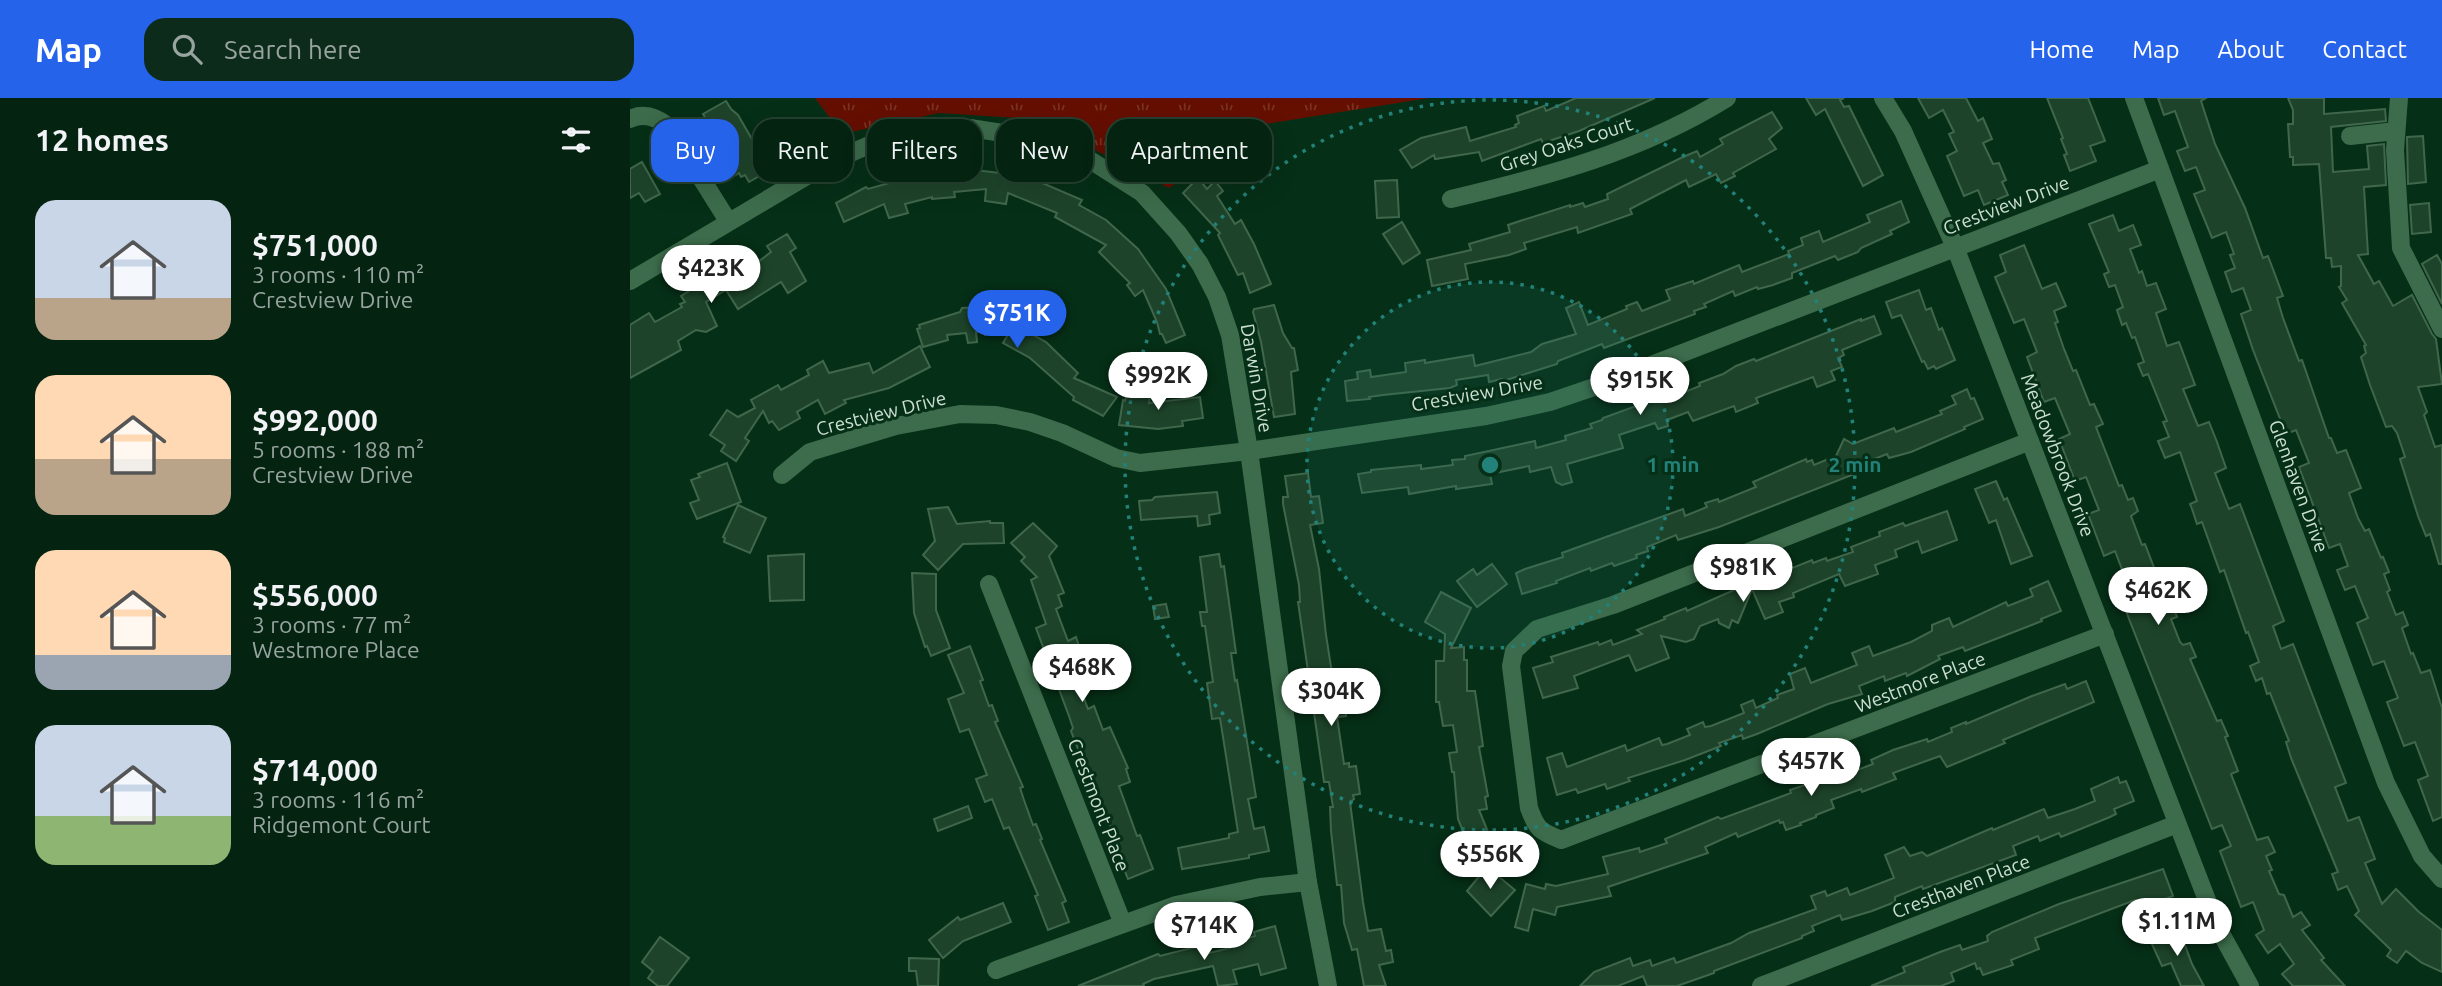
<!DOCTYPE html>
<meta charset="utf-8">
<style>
:root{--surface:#042311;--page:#0d2b1a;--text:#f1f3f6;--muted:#97a49f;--line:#254031;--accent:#2563eb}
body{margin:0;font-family:Ubuntu,sans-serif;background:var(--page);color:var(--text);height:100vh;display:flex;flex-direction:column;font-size:26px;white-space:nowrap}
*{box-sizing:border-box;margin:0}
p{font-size:23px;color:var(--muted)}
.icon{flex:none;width:38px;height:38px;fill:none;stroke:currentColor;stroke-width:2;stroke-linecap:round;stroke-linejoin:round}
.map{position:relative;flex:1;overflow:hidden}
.panel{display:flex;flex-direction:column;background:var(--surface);width:630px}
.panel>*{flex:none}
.guide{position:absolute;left:21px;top:21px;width:665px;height:63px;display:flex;gap:14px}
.price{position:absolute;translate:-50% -60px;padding:0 16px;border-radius:24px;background:#fff;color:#222;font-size:23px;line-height:46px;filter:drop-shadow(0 2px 4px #0008)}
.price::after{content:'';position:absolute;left:50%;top:42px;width:21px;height:16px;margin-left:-10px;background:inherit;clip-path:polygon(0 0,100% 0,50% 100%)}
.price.selected{background:var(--accent);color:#fff}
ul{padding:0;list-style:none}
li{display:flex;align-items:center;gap:21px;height:175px;padding:0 35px}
li span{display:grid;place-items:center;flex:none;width:196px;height:140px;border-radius:21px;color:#555}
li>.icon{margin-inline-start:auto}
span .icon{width:84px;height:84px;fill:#fffc;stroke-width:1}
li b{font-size:30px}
h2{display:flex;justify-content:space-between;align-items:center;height:84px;padding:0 35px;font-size:30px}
.pill{padding:0 24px;border-radius:21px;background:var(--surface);box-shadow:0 7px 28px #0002,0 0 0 2px var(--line);font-size:24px;line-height:63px}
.pill.selected{background:var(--accent);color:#fff}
header{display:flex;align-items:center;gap:42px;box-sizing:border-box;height:98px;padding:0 35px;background:var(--accent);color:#fff}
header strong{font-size:33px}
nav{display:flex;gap:38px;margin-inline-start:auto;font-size:24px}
.search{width:490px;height:63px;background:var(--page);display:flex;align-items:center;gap:18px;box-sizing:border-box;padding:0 24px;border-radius:21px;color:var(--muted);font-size:26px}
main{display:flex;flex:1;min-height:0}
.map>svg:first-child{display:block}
</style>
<header>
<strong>Map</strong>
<div class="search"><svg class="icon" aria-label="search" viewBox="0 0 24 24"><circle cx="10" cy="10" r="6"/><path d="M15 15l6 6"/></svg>Search here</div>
<nav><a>Home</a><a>Map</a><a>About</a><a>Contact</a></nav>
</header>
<main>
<section class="panel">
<h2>12 homes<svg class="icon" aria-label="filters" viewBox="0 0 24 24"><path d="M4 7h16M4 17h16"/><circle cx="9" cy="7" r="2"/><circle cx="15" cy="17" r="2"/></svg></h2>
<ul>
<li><span style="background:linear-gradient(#c9d6e8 70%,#b9a48a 0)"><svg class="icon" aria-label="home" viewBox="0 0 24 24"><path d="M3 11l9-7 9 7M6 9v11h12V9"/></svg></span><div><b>$751,000</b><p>3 rooms · 110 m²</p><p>Crestview Drive</p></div></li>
<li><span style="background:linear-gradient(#ffd9b3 60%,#b9a48a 0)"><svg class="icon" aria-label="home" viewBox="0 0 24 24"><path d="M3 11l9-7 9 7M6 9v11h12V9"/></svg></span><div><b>$992,000</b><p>5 rooms · 188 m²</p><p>Crestview Drive</p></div></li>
<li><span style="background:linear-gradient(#ffd9b3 75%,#9aa5b1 0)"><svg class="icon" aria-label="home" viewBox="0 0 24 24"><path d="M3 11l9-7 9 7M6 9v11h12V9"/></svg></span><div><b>$556,000</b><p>3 rooms · 77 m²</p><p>Westmore Place</p></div></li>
<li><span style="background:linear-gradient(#c9d6e8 65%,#8fb573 0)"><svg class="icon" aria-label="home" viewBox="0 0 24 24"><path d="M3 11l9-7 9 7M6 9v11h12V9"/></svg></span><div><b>$714,000</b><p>3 rooms · 116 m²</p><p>Ridgemont Court</p></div></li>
</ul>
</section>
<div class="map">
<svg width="1812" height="888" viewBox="0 0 1812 888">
<defs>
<pattern id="grass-tufts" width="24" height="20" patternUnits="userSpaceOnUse" patternTransform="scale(1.75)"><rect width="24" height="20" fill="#650f00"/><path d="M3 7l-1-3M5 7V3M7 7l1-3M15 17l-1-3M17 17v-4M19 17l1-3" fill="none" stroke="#7a3224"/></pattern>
</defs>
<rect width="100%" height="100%" fill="#062f17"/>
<path fill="url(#grass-tufts)" d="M185,0H799L629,27L539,90L405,21L309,15L212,36Z"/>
<g fill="#1d442a" stroke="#40674b" stroke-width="2">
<path d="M946,0H1025L949,33L913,45L911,41L852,63L849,54L805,61L804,57L782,70L770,52L791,40L836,29L840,43L886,29L885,27L889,25L887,18L914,8L916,13Z"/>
<path d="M1176,0H1214L1210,2L1214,9L1219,8L1253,77L1233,88L1195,11L1186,17Z"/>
<path d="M1288,0H1336L1348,23L1353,20L1362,41L1353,45L1363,66L1369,65L1376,82L1372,84L1378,97L1354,107L1348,92L1334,98L1317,58L1327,53L1319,36L1324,34L1313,12L1299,20Z"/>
<path d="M1417,0H1458L1475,43L1460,48L1466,63L1440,73L1434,57L1437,56L1431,41L1433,40Z"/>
<path d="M1528,0H1576L1571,3L1585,46L1615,110L1633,160L1638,158L1653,198L1647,200L1653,220L1669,263L1672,262L1699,340H1701L1707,355L1716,352L1731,390L1719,395L1728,420L1735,433L1739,431L1751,460L1753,459L1759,474L1754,476L1760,492L1757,494L1766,517L1773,514L1778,527L1772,530L1781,556L1783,555L1791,575L1800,572L1812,610V719L1803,723L1788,682L1798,678L1785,644L1774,648L1757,604L1768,600L1754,563L1743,567L1727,525L1738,520L1725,488L1715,492L1707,472L1718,468L1710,446L1699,450L1669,369L1679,365L1666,332L1656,336L1623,252L1611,216L1621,212L1613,190L1602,194L1595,174L1605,170L1600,157L1604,156L1596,134L1582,140L1564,96L1575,92L1566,69L1555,73L1547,53L1558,49L1545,13L1534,17Z"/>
<path d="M1658,0H1694V16L1755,11L1756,23L1701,29L1703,74L1739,71L1737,48L1754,46L1756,87L1734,89L1738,156L1728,157L1744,186L1749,183L1763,208L1782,197L1802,236L1806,241L1812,286L1788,289L1797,314L1794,317L1805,349L1812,347V466H1809L1800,436L1796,438L1788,418L1770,361L1775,359L1767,335L1762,328L1756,329L1740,287L1731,259L1736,255L1734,248L1736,247L1712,205L1717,202L1709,189L1711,188V168L1702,169L1701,160H1696L1689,66L1663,67V59H1660L1658,26H1663V12Z"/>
<path d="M96,3L101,11L108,17L138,69L129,74L131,77L119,84L115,77L111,79L109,75L98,81L72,33L77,30L75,25L78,24L73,16Z"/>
<path d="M1142,14L1152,30L1139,41L1146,51L1103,75L1105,78L1091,85L1086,76L1059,89L1056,82L1000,111L1002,116L948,135L947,129L894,145L896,151L879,157L835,166L838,181L802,188L797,162L841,152L839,146L880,134L878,127L893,122L940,107V109L953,105L955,109L978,101L977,96L1053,59L1067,53L1070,59L1093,46L1090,41Z"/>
<path d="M1793,38L1796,84L1778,86L1777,39Z"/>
<path d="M12,64L30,96L15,104L9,95L0,100V71Z"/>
<path d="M318,69L396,78L452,102L449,107L476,122L508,151L536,191L555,237L536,245L532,236H530L527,224L513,192L505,198L497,187L500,185L469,154L476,147L425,119L427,115L378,95L376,106L355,103L356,91L324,94L325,99L302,101V99L275,106L278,115L259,120L254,106L214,124L206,105L236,89L238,91L270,82L269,79L297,71Z"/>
<path d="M568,80L577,91L585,83L593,93L587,98L605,126L611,122L624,146L641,186L620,195L613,175L608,177L588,137L590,135L553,95Z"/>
<path d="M767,82L769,119L747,120L745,83Z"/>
<path d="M1271,103L1279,124L1260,133L1262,136L1231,150L1228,154L1208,162L1205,158L1162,175V180L1143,187L1128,191L1127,189L1105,198L1103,193L1074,206L1076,209L1064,213L1065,216L974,250L972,246L928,263L927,266L873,283L872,281L859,284L858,277L826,282L827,287L820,290L753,297L739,299L740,301L717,303L715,283L728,281L727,274L740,272L741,279L776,274L775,265L795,262V265L843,257L845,268L901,254L912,246L946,236L936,210L949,204L958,227L997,211L996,208L1007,204L1012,213L1040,202L1036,192L1063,183L1064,186L1109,167L1112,174L1159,156L1158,153L1173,147L1171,140L1189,133L1193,144L1240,124L1237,117Z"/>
<path d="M1799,105L1801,134L1782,136L1780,107Z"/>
<path d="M1483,117L1489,133L1503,127L1511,147L1500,151L1509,175L1512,173L1517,188L1526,185L1536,211L1526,215L1537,248L1549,244L1565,287L1553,291L1568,328L1579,324L1587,344L1596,370L1585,375L1599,411L1610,406L1654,523L1643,528L1651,551L1663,546L1716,685L1705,689L1718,723L1729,719L1745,761L1735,765L1752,806L1766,791L1789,814L1812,832V874L1792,865L1776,853L1767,865L1757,858L1761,852L1725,817L1729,813L1717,788L1708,792L1702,776L1708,774L1661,660L1656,644L1659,643L1640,595L1637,596L1632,580L1626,583L1620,568L1629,564L1618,534L1616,535L1594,472L1590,474L1572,424L1567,426L1562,411L1560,406L1567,403L1550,354L1535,360L1528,343L1539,339L1533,324L1537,323L1518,276L1513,278L1508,266L1514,264L1505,239L1502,240L1496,225L1492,227L1487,212L1493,209L1485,187L1479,189L1474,176L1479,174L1459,126Z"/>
<path d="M772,124L790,155L773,166L753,136Z"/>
<path d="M157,136L166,150L160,154L176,183L158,195L151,184L108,211L96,192L76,204L87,228L76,234L66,232L48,243L51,252L0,280V227L19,215L25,224L52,209L50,206L55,204L51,198L103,166L111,177L141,154L137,148Z"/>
<path d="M1394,147L1412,191L1426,185L1436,208L1424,213L1428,224L1425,225L1434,251L1443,273L1446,272L1460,307L1464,306L1473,326L1466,329L1489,388L1492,387L1498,402L1503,400L1508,413L1501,418L1512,447L1515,446L1528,480L1537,477L1542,491L1537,493L1547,519L1541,521L1550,544L1553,547L1560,545L1566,559L1560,561L1587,623L1591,622L1598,638L1595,639L1608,673L1601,676L1627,742L1638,739L1645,754L1636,758L1642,772L1639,773L1649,796L1654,797L1663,819L1671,814L1680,827L1672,832L1694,860L1691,862L1715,888H1663L1652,876L1664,866L1650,846L1638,855L1626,837L1634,832L1623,804L1611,809L1590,753L1601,748L1592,727L1582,731L1499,521L1489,494L1499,490L1485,453L1474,458L1458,416L1469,412L1456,379L1445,383L1429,341L1440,336L1425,300L1414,304L1397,259L1407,254L1394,221L1384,225L1365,179L1376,174L1370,157Z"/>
<path d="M1807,157L1812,166V206L1792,166Z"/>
<path d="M1289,192L1296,212L1301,210L1309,232L1312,230L1325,262L1306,271L1304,268L1298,271L1294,263L1292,264L1271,217L1262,220L1256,204Z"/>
<path d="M644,207L653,235L662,250H664L668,272L661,274L665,316L644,319L631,244L623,214L624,211Z"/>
<path d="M369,208L370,219L416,244L448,275L444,280L487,299L473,318L443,302L444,299L400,260L373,245L379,235L355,237V233L346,234L347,244L338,245L336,235L317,237L318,242L293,249L287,231L290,230L289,227L330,214L332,210Z"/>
<path d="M1244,218L1251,236L1212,252L1214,257L1208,260L1212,269L1201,273L1205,282L1187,289L1183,279L1126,300L1128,305L1106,314L1104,308L1063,323L1058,314L1037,322L1038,328L1028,331L1025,325L989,337L993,350L937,366L942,384L932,387L926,384L921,369L900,374L899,368L860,376L862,386L826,391V388L779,396L778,389L732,395L728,376L741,374V372L791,367V371L823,367L822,362L835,361V358L905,343L906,350L936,342L935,338L962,330L960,326L972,322L973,320L1028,300V302L1042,299L1070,288L1069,285L1093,276L1106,268L1124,261L1126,263L1231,221V223Z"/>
<path d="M290,248L300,269L259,290L214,302L216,305L195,316L188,302L167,314L170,320L149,332L142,323L139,325L133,313L115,340L119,343L106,363L91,353L95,347L80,337L97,312L108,319L125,310L121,302L148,287L151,292L179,277L177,272L193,263L199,275L239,265L243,275Z"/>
<path d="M1337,291L1341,301L1344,300L1353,321L1334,329L1335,331L1281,354L1259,360L1257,356L1231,366L1233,370L1221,375L1222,377L1089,429L1048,442L1046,437L1017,449L1018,453L1006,457L1007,460L984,468L982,465L961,473L960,470L926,483L927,485L892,496L886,475L895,471L933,459L932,455L1053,411L1055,418L1077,409L1075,405L1088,401L1089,404L1126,389L1123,384L1176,361L1177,364L1182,362L1184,367L1206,358L1214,341L1223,346L1264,330L1266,334L1312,316L1310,313L1326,306L1322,298Z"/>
<path d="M497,294L520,297L519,305L570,299L573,320L552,323L553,328L528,331L489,327L493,302L495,303Z"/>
<path d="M97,365L111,404L67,421L60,405L69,402L61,382L70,379L68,376Z"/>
<path d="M678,375L681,399L689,398L693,425L680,427L689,471L696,537L707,607L715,606L716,618L707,619L714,666L719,665V669L726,668L730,696L723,697L724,701L720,704L733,804L738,833L751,831L756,853L761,852L763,864L749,867L756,888H734L727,851L722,852L714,825L711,787H707L701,733L700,709H703L699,684H694L668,504H670L669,487L653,406V399H658L655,378Z"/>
<path d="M1366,383L1374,402L1377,400L1402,458L1381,466L1366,422L1359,425L1345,391Z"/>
<path d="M587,394L590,415L579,417L580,426L568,428L567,418L511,422L509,403L522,402L525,399Z"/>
<path d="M108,407L136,420L120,455L94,444L95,440L93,439Z"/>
<path d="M318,409L327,426L360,423V425H373L374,445L333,446L308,472L293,457L305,443L298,411Z"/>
<path d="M1317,413L1327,442L1292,455L1288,443L1265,452L1267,459L1245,467L1248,476L1215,488L1209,476L1163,495L1164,499L1149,504L1153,514L1135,521L1122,491L1108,525L1102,522L1099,530L1089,525L1088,521L1070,528L1064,541L1056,544L1031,538L1039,560L1006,573L999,557L944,578L948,590L913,600L903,570L923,564L921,559L968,544L969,547L981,542L983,547L1012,536L1007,532L1035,521L1034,519L1056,510L1057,513L1113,488L1114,492L1141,482L1140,479L1182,462L1183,465L1196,460L1197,463L1223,454L1221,449L1250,438L1249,434L1273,425L1275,428Z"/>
<path d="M403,425L427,448L419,458L434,495L428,497L432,508L426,511L438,543L446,539L450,551L437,555L458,611L464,608L473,632L480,629L498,670L496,671L500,684L489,688L507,738L510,737L523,771L498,781L492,766L495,765L466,694L452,652L448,651L441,633L443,630L439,618L406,530L416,526L401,482L407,479L391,463L395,459L381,445Z"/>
<path d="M174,456V502L140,503L138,458Z"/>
<path d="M589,456L591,469L594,468L606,555H601L605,583L607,582L626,699L618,701L624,731L634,729L639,753L619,757V760L552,771L548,750L599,740V736L608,734L590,620L582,621L577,585L583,584L575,528H572L570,514H577L570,459Z"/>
<path d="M862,466L877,486L847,509L827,483L843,471L847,477Z"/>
<path d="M282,475L306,476V512L320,550L301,558L297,548L295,549L284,515Z"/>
<path d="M1418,483L1431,513L1411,521L1412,523L1335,553L1333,549L1308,558L1310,561L1277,578L1276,575L1255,583L1254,578L1229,588L1232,596L1198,606L1127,636L1113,641L1112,637L1089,645L1091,648L1055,662L998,680L1000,683L977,691L975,686L948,695L946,691L927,697L917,660L932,655L937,669L995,647L997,653L1029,640L1032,647L1037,646L1060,637L1057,631L1073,624L1075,629L1081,628L1114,615L1111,607L1123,602L1126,610L1148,600L1147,597L1164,591L1160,576L1175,570L1181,585L1227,567L1222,555L1239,548L1243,558L1281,544L1302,533V527L1319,520L1323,529L1376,504L1378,508L1403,498L1400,491Z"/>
<path d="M811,494L841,510L821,550L834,549V562H837V593H845L853,648L849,649L858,698L855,699L857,711L849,712L865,751L847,759L854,766L839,773L822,739L831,746L837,743L828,721L824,674H822L819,655L827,654L823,627L813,628L809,604H806V563H814L815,536L795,524Z"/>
<path d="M536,506L539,519L525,521L523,508Z"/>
<path d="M340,548L353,582L350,583L359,608L362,607L368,623L365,624L393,689L390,690L394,702L403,727L406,726L412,741L410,742L436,803L432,805L439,824L418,832L405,798L408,797L379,729L374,731L362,701L355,704L346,681L357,677L339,631L330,634L318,601L334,595L318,557Z"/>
<path d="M1456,583L1464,604L1373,642L1375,645L1317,669L1310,658L1263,675L1266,681L1232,694L1231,691L1201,702L1204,710L1186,717V719L1170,725L1171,727L1156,732L1153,724L1150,725L1149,722L1108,739L1106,735L1075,749L1078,755L978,789L981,798L927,809L925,817L903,811L898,833L885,829L896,786L915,791L916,786L926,788L978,776L973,759L1009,750L1010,754L1037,745L1035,741L1088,719L1091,721L1161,695L1160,692L1215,673L1217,676L1243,666L1241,662L1263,652L1297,641L1298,644L1322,634L1321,630L1336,624V626L1402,598L1435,586L1437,591Z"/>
<path d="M1488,679L1490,685L1496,683L1504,703L1484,711L1486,716L1480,719L1431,739L1429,735L1410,743L1408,738L1383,748L1386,757L1293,791L1292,788L1265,799V804L1242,813L1212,822L1210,817L1182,828L1184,833L1172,838V840L1084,873V875L1047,888H1017L1013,878L988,888H950L964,874L1000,860L1003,868L1020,862L1022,868L1044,860L1046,865L1101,845L1119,835L1186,811L1181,798L1195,793L1197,798L1217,790L1220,797L1264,780L1255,757L1274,749L1280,758L1292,754L1297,758L1362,730L1363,732L1414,711L1418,720L1445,711L1465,703L1461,691Z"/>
<path d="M338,708L342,720L308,733L304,721Z"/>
<path d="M857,769L885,792L861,818L837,793Z"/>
<path d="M1533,771L1543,798L1509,811L1505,802L1405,840L1409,851L1381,862L1383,867L1353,877L1350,870L1347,871L1345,865L1321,875L1324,883L1311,888H1241L1275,874L1273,869L1310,854L1330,847L1332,852L1358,843L1357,838L1362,834L1429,806Z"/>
<path d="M373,805L381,824L333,843L313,860L299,842L328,819L330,822Z"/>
<path d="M645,828L656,870L631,877L628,866L603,872L607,886L588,888L583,868L524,881L513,886L514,888H448L528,856L530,858L573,847L575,856L600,850L599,845L625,838L624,834Z"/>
<path d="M1549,831L1562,866L1574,888H1551L1541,865L1532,868L1521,844Z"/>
<path d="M30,839L59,860L37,888H28L18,880L23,873L12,864Z"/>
<path d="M279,860L309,861L308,888H288L286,873H279Z"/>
</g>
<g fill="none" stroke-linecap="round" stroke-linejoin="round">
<g stroke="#3c6c4b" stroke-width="18">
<path d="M1253,0L1273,33L1325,149L1587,828L1620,888"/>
<path d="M1504,0L1756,685L1792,758L1812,781"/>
<path d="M1769,0L1765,52L1771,150L1812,231"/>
<path d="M0,21C14,14 28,20 39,29L98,123"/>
<path d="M1720,38L1766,33"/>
<path d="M821,101C918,78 1010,54 1097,0"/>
<path d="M0,183L202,63L237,48L281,36L340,30L398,39L460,62L512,95L548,135L570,166L587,199L600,237L619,353L678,784L698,888"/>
<path d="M1400,343L983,507L907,531L884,553L881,568L899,710C907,732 910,733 931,742L1475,536"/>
<path d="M152,377L180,354L266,328L330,316L366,317L400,324L432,335L486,360L510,365L619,353L856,318L920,304L967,288L1530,71"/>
<path d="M359,486L493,826"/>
<path d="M366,872L546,807L630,789L678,784"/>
<path d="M1131,888L1547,726"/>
</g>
</g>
<circle cx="860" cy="367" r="183" fill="#228178" fill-opacity=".12"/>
<g fill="none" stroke="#228178" stroke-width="3.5" stroke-dasharray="3.5 7">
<circle cx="860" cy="367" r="183"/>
<circle cx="860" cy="367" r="365"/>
</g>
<g text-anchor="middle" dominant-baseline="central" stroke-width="6" stroke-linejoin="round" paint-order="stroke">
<g font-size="19" fill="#cbe0d0" stroke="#062f17">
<text transform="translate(936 46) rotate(-18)">Grey Oaks Court</text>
<text transform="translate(1376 107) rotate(-21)">Crestview Drive</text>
<text transform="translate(627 280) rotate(80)">Darwin Drive</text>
<text transform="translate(847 295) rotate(-10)">Crestview Drive</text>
<text transform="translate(251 315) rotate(-14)">Crestview Drive</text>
<text transform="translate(1428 357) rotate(69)">Meadowbrook Drive</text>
<text transform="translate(1669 388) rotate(70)">Glenhaven Drive</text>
<text transform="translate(1290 584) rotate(-21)">Westmore Place</text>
<text transform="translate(469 707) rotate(69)">Crestmont Place</text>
<text transform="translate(1331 788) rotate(-21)">Cresthaven Place</text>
</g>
</g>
<circle cx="860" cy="367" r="10" fill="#228178" stroke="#062f17" stroke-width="3.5"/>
<g font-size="21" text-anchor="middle" font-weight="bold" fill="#228178" stroke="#062f17" stroke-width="6" stroke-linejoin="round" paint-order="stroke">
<text x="1043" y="374">1 min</text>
<text x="1225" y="374">2 min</text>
</g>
</svg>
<b class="price" style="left:81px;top:207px">$423K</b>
<b class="price selected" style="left:387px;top:252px">$751K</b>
<b class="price" style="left:528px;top:314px">$992K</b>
<b class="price" style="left:1010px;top:319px">$915K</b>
<b class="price" style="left:1113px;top:506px">$981K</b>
<b class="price" style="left:1528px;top:529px">$462K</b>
<b class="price" style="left:452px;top:606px">$468K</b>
<b class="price" style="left:701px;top:630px">$304K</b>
<b class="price" style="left:1181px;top:700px">$457K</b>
<b class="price" style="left:860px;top:793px">$556K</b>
<b class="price" style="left:1547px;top:860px">$1.11M</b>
<b class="price" style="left:574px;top:864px">$714K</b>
<div class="guide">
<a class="pill selected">Buy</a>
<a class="pill">Rent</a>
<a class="pill">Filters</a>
<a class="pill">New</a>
<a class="pill">Apartment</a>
</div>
</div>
</main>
